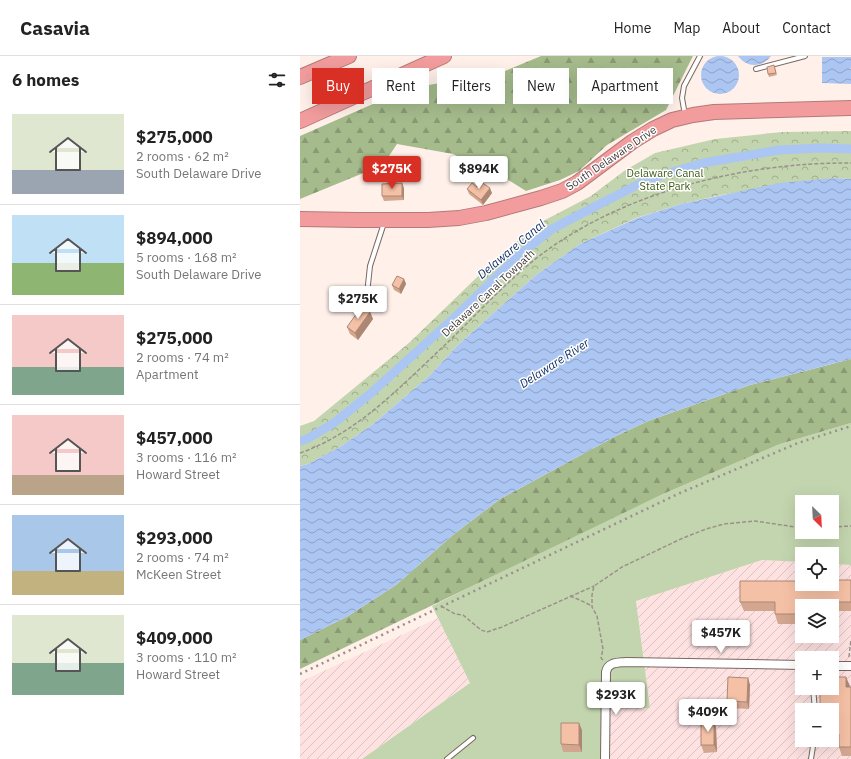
<!DOCTYPE html>
<meta charset="utf-8">
<style>
:root{--surface:#fff;--page:#f2f2f2;--text:#222;--muted:#767676;--line:#e0e0e0;--accent:#d93025}
body{margin:0;font-family:"IBM Plex Sans",sans-serif;background:var(--page);color:var(--text);height:100vh;display:flex;flex-direction:column;font-size:15px;white-space:nowrap}
*{box-sizing:border-box;margin:0}
p{font-size:13px;color:var(--muted)}
.icon{flex:none;width:22px;height:22px;fill:none;stroke:currentColor;stroke-width:2;stroke-linecap:round;stroke-linejoin:round}
.map{position:relative;flex:1;overflow:hidden}
.panel{display:flex;flex-direction:column;background:var(--surface);width:300px}
.panel>*{flex:none}
.hud{position:absolute;left:12px;top:12px;width:380px;height:36px;display:flex;gap:8px}
.needle{width:26px;rotate:156deg}
.fabs{position:absolute;left:495px;top:439px;display:grid;gap:8px}
.fabs a{display:grid;place-items:center;width:44px;height:44px;border-radius:0px;background:var(--surface);box-shadow:0 4px 16px #0002;font-size:20px}
.price{position:absolute;translate:-50% -34px;padding:0 9px;border-radius:4px;background:#fff;color:#222;font-size:13px;line-height:26px;filter:drop-shadow(0 1px 2px #0008)}
.price::after{content:'';position:absolute;left:50%;top:24px;width:12px;height:9px;margin-left:-6px;background:inherit;clip-path:polygon(0 0,100% 0,50% 100%)}
.price.selected{background:var(--accent);color:#fff}
ul{padding:0;list-style:none}
li{display:flex;align-items:center;gap:12px;height:100px;padding:0 12px}
li+li{border-top:1px solid var(--line)}
li span{display:grid;place-items:center;flex:none;width:112px;height:80px;border-radius:0px;color:#555}
li>.icon{margin-inline-start:auto}
span .icon{width:48px;height:48px;fill:#fffc;stroke-width:1}
li b{font-size:17px}
h2{display:flex;justify-content:space-between;align-items:center;height:48px;padding:0 12px;font-size:17px}
.pill{padding:0 14px;border-radius:0px;background:var(--surface);box-shadow:0 4px 16px #0002;font-size:14px;line-height:36px}
.pill.selected{background:var(--accent);color:#fff}
header{display:flex;align-items:center;gap:24px;box-sizing:border-box;height:56px;padding:0 20px;background:var(--surface);border-bottom:1px solid var(--line)}
header strong{font-size:19px}
nav{display:flex;gap:22px;margin-inline-start:auto;font-size:14px}
main{display:flex;flex:1;min-height:0}
.map>svg:first-child{display:block}
</style>
<header>
<strong>Casavia</strong>
<nav><a>Home</a><a>Map</a><a>About</a><a>Contact</a></nav>
</header>
<main>
<section class="panel">
<h2>6 homes<svg class="icon" aria-label="filters" viewBox="0 0 24 24"><path d="M4 7h16M4 17h16"/><circle cx="9" cy="7" r="2"/><circle cx="15" cy="17" r="2"/></svg></h2>
<ul>
<li><span style="background:linear-gradient(#dfe7d0 70%,#9aa5b1 0)"><svg class="icon" aria-label="home" viewBox="0 0 24 24"><path d="M3 11l9-7 9 7M6 9v11h12V9"/></svg></span><div><b>$275,000</b><p>2 rooms · 62 m²</p><p>South Delaware Drive</p></div></li>
<li><span style="background:linear-gradient(#bfe0f5 60%,#8fb573 0)"><svg class="icon" aria-label="home" viewBox="0 0 24 24"><path d="M3 11l9-7 9 7M6 9v11h12V9"/></svg></span><div><b>$894,000</b><p>5 rooms · 168 m²</p><p>South Delaware Drive</p></div></li>
<li><span style="background:linear-gradient(#f6c9c9 65%,#7fa58c 0)"><svg class="icon" aria-label="home" viewBox="0 0 24 24"><path d="M3 11l9-7 9 7M6 9v11h12V9"/></svg></span><div><b>$275,000</b><p>2 rooms · 74 m²</p><p>Apartment</p></div></li>
<li><span style="background:linear-gradient(#f6c9c9 75%,#b9a48a 0)"><svg class="icon" aria-label="home" viewBox="0 0 24 24"><path d="M3 11l9-7 9 7M6 9v11h12V9"/></svg></span><div><b>$457,000</b><p>3 rooms · 116 m²</p><p>Howard Street</p></div></li>
<li><span style="background:linear-gradient(#a9c7e8 70%,#c2b280 0)"><svg class="icon" aria-label="home" viewBox="0 0 24 24"><path d="M3 11l9-7 9 7M6 9v11h12V9"/></svg></span><div><b>$293,000</b><p>2 rooms · 74 m²</p><p>McKeen Street</p></div></li>
<li><span style="background:linear-gradient(#dfe7d0 60%,#7fa58c 0)"><svg class="icon" aria-label="home" viewBox="0 0 24 24"><path d="M3 11l9-7 9 7M6 9v11h12V9"/></svg></span><div><b>$409,000</b><p>3 rooms · 110 m²</p><p>Howard Street</p></div></li>
</ul>
</section>
<div class="map">
<svg width="551" height="703" viewBox="0 0 551 703">
<defs>
<pattern id="industrial-furrows" width="10" height="10" patternUnits="userSpaceOnUse"><rect width="10" height="10" fill="#fee2e2"/><path d="M-1 1l2-2M0 10L10 0M9 11l2-2" fill="none" stroke="#dbc3c2"/></pattern>
<pattern id="forest-firs" width="22" height="20" patternUnits="userSpaceOnUse"><rect width="22" height="20" fill="#a5bb8c"/><path d="M5 1l3.5 6h-7zM16 11l3.5 6h-7z" fill="#889973"/></pattern>
<pattern id="park-crowns" width="20" height="18" patternUnits="userSpaceOnUse"><rect width="20" height="18" fill="#c3d5ae"/><path d="M2 6a3 3 0 1 1 6 0M12 15a3 3 0 1 1 6 0" fill="none" stroke="#a0ae8e"/></pattern>
<pattern id="water-waves" width="16" height="10" patternUnits="userSpaceOnUse"><rect width="16" height="10" fill="#acc6f3"/><path d="M0 5q4-4 8 0t8 0" fill="none" stroke="#8ea2c6"/></pattern>
</defs>
<rect width="100%" height="100%" fill="#fff1e9"/>
<g fill="url(#industrial-furrows)" fill-rule="evenodd">
<path d="M462,504L502,506V528H532V508L551,509V703H306L307,653L350,651L336,545ZM502,550H532V580H502ZM502,602H532V632H502ZM502,654H532V684H502Z"/>
<path d="M138,562L170,627L62,703H0V626Z"/>
</g>
<path fill="#c3d5ae" fill-rule="evenodd" d="M551,367V509L532,508V498H502V506L462,504L336,545L350,652L307,653L306,703H62L170,627L132,550L242,495L363,438L480,388ZM502,446H532V476H502Z"/>
<g fill="url(#forest-firs)">
<path d="M241,0H393L366,54L307,89L279,115L260,124L226,135L210,125L153,98L97,88L83,109L0,143V80L107,33L205,15Z"/>
<path d="M551,303V367L480,388L363,438L0,613V584L48,560L96,529L154,478L200,443L314,381L348,365L450,329Z"/>
</g>
<path fill="url(#park-crowns)" d="M551,75V123L535,122L421,139L381,148L336,162L280,188L236,219L159,288L129,320L73,368L40,391L8,408L0,410V370L14,365L110,286L203,196L245,164L291,140L324,115L355,97L415,83L482,76Z"/>
<g fill="url(#water-waves)">
<circle cx="420" cy="19" r="19"/>
<path d="M438,0H471C462,12 447,12 438,0Z"/>
<path d="M522,1H551V12H550L551,13V28L522,27Z"/>
<path d="M535,122L551,123V303L450,329L348,365L314,381L200,443L154,478L96,529L48,560L0,584V410L8,408L40,391L73,368L129,320L159,288L236,219L280,188L337,162L381,148L479,127Z"/>
</g>
<g fill="none" stroke-linecap="round" stroke-linejoin="round">
<path stroke="#acc6f3" stroke-width="9" d="M0,385L7,383L34,367L70,338L154,262L218,200L252,173L292,152L349,123L403,107L479,94L521,92L551,93"/>
<g stroke="#786860" stroke-width="6">
<g id="lane">
<path d="M456,13L505,0"/>
<path d="M385,59L382,42L384,30L400,0"/>
<path d="M66,247L70,210L84,167"/>
<path d="M513,632L515,654"/>
<path d="M147,703L173,682"/>
<path d="M511,703L514,684"/>
</g>
</g>
<g stroke="#786860" stroke-width="10">
<g id="street">
<path d="M532,610H551"/>
<path d="M305,703L306,616C308,606 317,607 326,606L502,609"/>
</g>
</g>
<g stroke="#b47a79" stroke-width="16">
<g id="highway">
<path d="M0,21L49,0"/>
<path d="M0,65L144,0"/>
<path d="M0,163L57,164H128L159,162L186,157L241,142L262,135L277,127L332,86L353,73L372,64L393,59L414,56L551,52"/>
</g>
</g>
<g stroke="#9b918b" stroke-width="1.5" stroke-dasharray="4 2" stroke-linecap="butt">
<path d="M0,397C58,377 102,329 146,288C175,260 206,226 238,201C322,136 445,106 551,107"/>
<path d="M532,471L551,470"/>
<path d="M270,540L280,544L292,550"/>
<path d="M141,550L155,558L163,559L181,574L187,576L202,571L294,530"/>
<path d="M549,601L551,583"/>
<path d="M303,604L301,602L303,593L297,560L292,551V539L294,530L322,511L383,482L406,473L424,468L455,465L502,472"/>
</g>
<use href="#lane" stroke="#fff" stroke-width="4"/>
<use href="#street" stroke="#fff" stroke-width="8"/>
<use href="#highway" stroke="#f29c9d" stroke-width="14"/>
<path stroke="#9a908a" stroke-width="2.5" stroke-dasharray="2 4" stroke-linecap="butt" d="M0,618L380,437L498,387L551,370"/>
</g>
<g fill="#d3a68f">
<path d="M474,9L477,19L469,21L468,18Z"/>
<path d="M177,131L192,137L183,149L169,138L167,133Z"/>
<path d="M104,132V144L84,145L82,140Z"/>
<path d="M104,223L106,228L101,238L94,234L92,229Z"/>
<path d="M70,256L73,263L58,284L50,278L47,271Z"/>
<path d="M551,524V555H534V567H532V550H502V568H478L475,558V555H444L440,546Z"/>
<path d="M448,622L450,629L449,653L430,652L427,645Z"/>
<path d="M550,630V631H551V700H542L539,691V687H523L522,684H532V654Z"/>
<path d="M414,665L416,672L417,696L404,697L401,689Z"/>
<path d="M282,674V696H263L261,688Z"/>
</g>
<g fill="#ac8774">
<path d="M102,127L104,132V144L102,140Z"/>
<path d="M190,132L192,137L183,149L181,144Z"/>
<path d="M104,223L106,228L101,238L99,233Z"/>
<path d="M70,256L73,263L58,284L55,277Z"/>
<path d="M532,550L534,555V567L532,562Z"/>
<path d="M546,621L550,630L549,640L546,631Z"/>
<path d="M448,622L450,629L449,653L447,646Z"/>
<path d="M414,665L416,672L417,696L414,689Z"/>
<path d="M279,667L282,674V696L279,689Z"/>
</g>
<g fill="#f5c1a6" stroke="#ac8774">
<path d="M474,9L476,17L468,18L467,11Z"/>
<path d="M181,126L190,132L181,144L167,133L172,127L177,131Z"/>
<path d="M102,127V140H82V128Z"/>
<path d="M97,220L104,223L99,233L92,229Z"/>
<path d="M62,250L70,256L55,277L47,271Z"/>
<path d="M532,524H551V546H530V550H502V558H475V546H440V525H502V528H532Z"/>
<path d="M428,621L448,622L447,646L427,645Z"/>
<path d="M532,621H546V631H551V691H539V678H532V654H520V632H532Z"/>
<rect x="401" y="665" width="13" height="24"/>
<path d="M261,667H279V689L261,688Z"/>
</g>
<g text-anchor="middle" dominant-baseline="central" stroke-width="3" stroke-linejoin="round" paint-order="stroke">
<g font-size="11" fill="#413a36" stroke="#fff">
<text transform="translate(311 102) rotate(-34)">South Delaware Drive</text>
<text transform="translate(188 237) rotate(-43)">Delaware Canal Towpath</text>
</g>
<g font-size="11" fill="#3d5710" stroke="#fff">
<text x="365" y="117">Delaware Canal<tspan x="365" dy="13">State Park</tspan></text>
</g>
<g font-size="12" font-style="italic" fill="#143065" stroke="#fff">
<text transform="translate(211 193) rotate(-40)">Delaware Canal</text>
<text transform="translate(254 307) rotate(-33)">Delaware River</text>
</g>
</g>
</svg>
<div class="fabs">
<a><svg class="needle" viewBox="-14 -14 28 28"><path d="M0-13l5 13h-10z" fill="#e53935"/><path d="M0 13l5-13h-10z" fill="#767676"/></svg></a>
<a><svg class="icon" aria-label="locate" viewBox="0 0 24 24"><circle cx="12" cy="12" r="6"/><path d="M12 2v4M12 18v4M2 12h4M18 12h4"/></svg></a>
<a><svg class="icon" aria-label="layers" viewBox="0 0 24 24"><path d="M12 4l9 5-9 5-9-5zM3 14l9 5 9-5"/></svg></a>
<a>+</a>
<a>−</a>
</div>
<b class="price selected" style="left:92px;top:134px">$275K</b>
<b class="price" style="left:179px;top:134px">$894K</b>
<b class="price" style="left:58px;top:264px">$275K</b>
<b class="price" style="left:421px;top:598px">$457K</b>
<b class="price" style="left:316px;top:660px">$293K</b>
<b class="price" style="left:408px;top:677px">$409K</b>
<div class="hud">
<a class="pill selected">Buy</a>
<a class="pill">Rent</a>
<a class="pill">Filters</a>
<a class="pill">New</a>
<a class="pill">Apartment</a>
</div>
</div>
</main>
